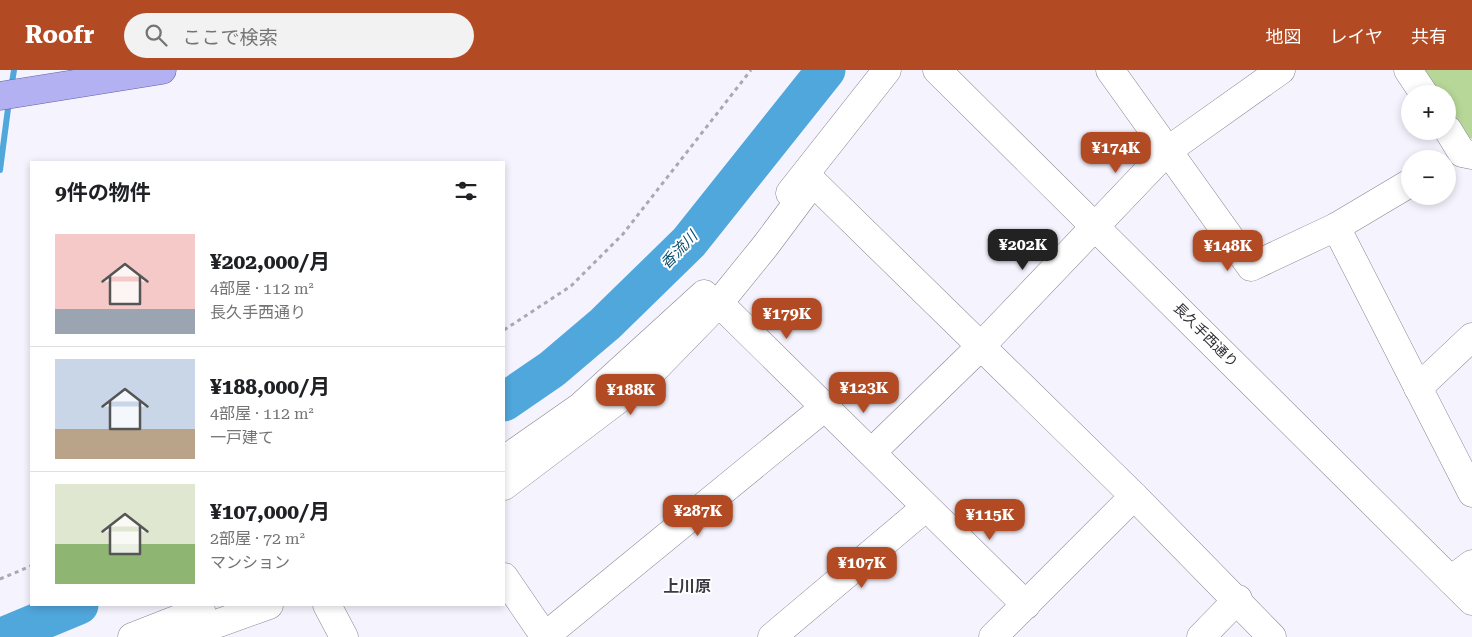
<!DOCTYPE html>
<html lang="ja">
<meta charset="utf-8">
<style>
:root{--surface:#fff;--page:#f2f2f2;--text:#202124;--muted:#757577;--line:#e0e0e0;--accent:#b24b24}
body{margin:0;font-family:"Roboto Serif","Noto Sans JP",serif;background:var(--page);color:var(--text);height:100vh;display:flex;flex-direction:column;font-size:19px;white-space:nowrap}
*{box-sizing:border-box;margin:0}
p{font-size:16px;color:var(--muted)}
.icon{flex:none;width:28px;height:28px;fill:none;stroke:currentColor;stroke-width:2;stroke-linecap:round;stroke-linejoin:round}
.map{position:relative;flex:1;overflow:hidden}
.side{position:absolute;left:30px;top:91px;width:475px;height:445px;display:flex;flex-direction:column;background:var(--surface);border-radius:0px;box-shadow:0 2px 8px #0003}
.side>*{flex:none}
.fabs{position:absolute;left:1401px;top:15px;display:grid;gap:10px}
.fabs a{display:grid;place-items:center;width:55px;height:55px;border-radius:50%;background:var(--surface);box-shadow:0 2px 8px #0003;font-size:25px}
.price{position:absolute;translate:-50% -42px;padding:0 11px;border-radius:10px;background:var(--accent);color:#fff;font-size:16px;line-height:32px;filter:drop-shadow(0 1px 2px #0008)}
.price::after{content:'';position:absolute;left:50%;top:30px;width:15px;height:11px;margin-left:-8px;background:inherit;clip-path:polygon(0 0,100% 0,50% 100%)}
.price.on{background:#222;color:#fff}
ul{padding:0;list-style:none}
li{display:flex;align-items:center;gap:15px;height:125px;padding:0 25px}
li+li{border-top:1px solid var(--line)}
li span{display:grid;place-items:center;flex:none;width:140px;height:100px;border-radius:0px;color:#555}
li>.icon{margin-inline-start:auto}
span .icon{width:60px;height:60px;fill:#fffc;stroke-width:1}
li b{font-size:21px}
h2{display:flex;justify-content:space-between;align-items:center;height:60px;padding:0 25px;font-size:21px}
header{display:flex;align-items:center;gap:30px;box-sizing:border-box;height:70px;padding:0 25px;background:var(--accent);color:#fff}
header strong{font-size:24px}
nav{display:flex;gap:28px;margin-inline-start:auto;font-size:18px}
.search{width:350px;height:45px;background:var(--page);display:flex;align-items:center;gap:12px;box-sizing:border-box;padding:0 18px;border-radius:28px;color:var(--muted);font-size:19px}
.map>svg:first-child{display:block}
</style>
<header>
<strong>Roofr</strong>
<div class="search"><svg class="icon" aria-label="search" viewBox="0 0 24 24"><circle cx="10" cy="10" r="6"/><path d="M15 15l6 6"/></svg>ここで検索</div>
<nav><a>地図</a><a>レイヤ</a><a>共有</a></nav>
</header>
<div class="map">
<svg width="1472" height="567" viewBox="0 0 1472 567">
<rect width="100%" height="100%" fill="#f5f4fe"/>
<path fill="#b7d798" d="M1421,0H1472V69L1463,64L1448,41V24H1437Z"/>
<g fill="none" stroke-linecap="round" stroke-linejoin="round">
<g stroke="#50a7db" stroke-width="6">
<path d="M11,19L14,0"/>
<path d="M0,100L9,31"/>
</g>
<g stroke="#50a7db" stroke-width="39">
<path d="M504,332L552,299L605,254L689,172L826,0"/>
<path d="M2,567L79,535"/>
</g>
<g stroke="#878591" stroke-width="29">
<g id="minor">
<path d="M937,0L1472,531"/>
<path d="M1110,0L1251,197L1336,157L1410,113"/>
<path d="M1408,0L1424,24"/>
<path d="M1448,60L1462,83L1472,85"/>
<path d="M790,123L887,0"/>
<path d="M1336,157L1472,423"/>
<path d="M719,233L1026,535"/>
<path d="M1418,318L1472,267"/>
<path d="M872,382L981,276L1167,81L1281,0"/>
<path d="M504,390L580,337L704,224"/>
<path d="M504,416L644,310L719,233L766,175L813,112L1134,426L1272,567"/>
<path d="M504,507L545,567"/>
<path d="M1451,510L1472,494"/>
<path d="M327,535L344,567"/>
<path d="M132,567L201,540"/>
<path d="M180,567L269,535"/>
<path d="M544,567L825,337"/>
<path d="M772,567L925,438"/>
<path d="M993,567L1134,426"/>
<path d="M1201,567L1238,529"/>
</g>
</g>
<g stroke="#6360a9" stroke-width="29">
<path id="major" d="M0,26L162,0"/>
</g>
<g stroke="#aaa9b1" stroke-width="3" stroke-dasharray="4 4" stroke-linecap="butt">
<path d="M504,260L571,216L623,164L751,0"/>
<path d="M0,509L31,496"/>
</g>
<use href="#minor" stroke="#fff" stroke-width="28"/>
<use href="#major" stroke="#b3b1f2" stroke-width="28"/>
</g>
<g text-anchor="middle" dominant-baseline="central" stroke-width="4" stroke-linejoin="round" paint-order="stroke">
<g font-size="14" fill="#2c2b30" stroke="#fff">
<text transform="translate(1206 265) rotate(45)">長久手西通り</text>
</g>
<g font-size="15" font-style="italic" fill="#064e71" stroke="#fff">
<text transform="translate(679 180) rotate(-46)">香流川</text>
</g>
<g font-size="16" font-weight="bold" fill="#3c3a44" stroke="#fff">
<text x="687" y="516">上川原</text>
</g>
</g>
</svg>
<div class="fabs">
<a>+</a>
<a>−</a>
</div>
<b class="price" style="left:1116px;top:104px">¥174K</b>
<b class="price on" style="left:1023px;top:201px">¥202K</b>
<b class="price" style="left:1228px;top:202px">¥148K</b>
<b class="price" style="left:787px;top:270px">¥179K</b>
<b class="price" style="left:864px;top:344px">¥123K</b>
<b class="price" style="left:631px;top:346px">¥188K</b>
<b class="price" style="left:698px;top:467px">¥287K</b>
<b class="price" style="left:990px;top:471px">¥115K</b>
<b class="price" style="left:862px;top:519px">¥107K</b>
<section class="side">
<h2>9件の物件<svg class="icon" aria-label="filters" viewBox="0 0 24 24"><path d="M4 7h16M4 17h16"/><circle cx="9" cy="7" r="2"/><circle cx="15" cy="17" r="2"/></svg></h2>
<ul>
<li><span style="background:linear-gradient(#f6c9c9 75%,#9aa5b1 0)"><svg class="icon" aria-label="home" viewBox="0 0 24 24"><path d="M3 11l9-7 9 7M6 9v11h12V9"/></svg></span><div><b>¥202,000/月</b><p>4部屋 · 112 m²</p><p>長久手西通り</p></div></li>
<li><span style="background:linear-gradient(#c9d6e8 70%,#b9a48a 0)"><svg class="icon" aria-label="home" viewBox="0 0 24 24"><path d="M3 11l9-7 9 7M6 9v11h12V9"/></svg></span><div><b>¥188,000/月</b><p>4部屋 · 112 m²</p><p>一戸建て</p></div></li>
<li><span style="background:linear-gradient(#dfe7d0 60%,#8fb573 0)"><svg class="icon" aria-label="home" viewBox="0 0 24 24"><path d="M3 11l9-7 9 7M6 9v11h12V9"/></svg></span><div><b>¥107,000/月</b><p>2部屋 · 72 m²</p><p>マンション</p></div></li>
</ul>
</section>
</div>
